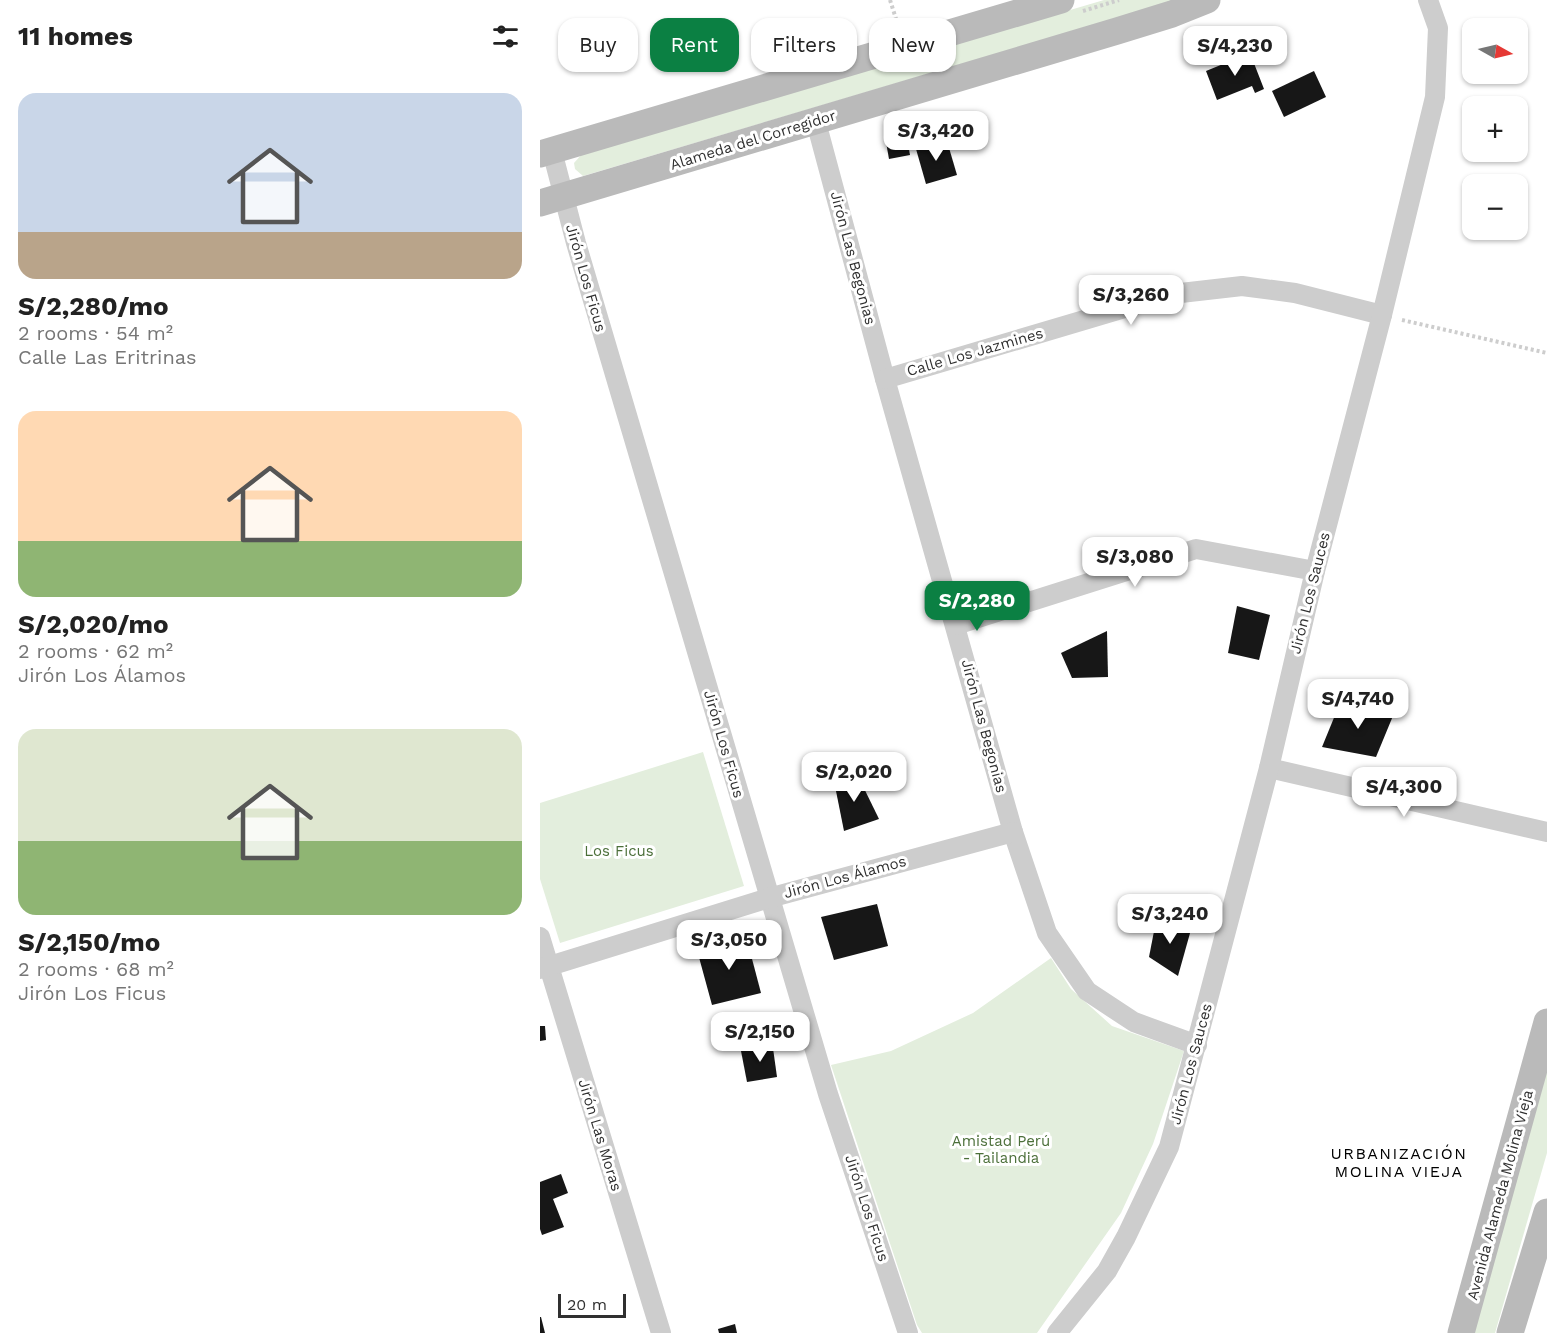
<!DOCTYPE html>
<meta charset="utf-8">
<style>
:root{--surface:#fff;--page:#f6f6f6;--text:#222;--muted:#767676;--accent:#0b8043}
body{margin:0;font-family:"Work Sans",sans-serif;background:var(--page);color:var(--text);height:100vh;display:flex;flex-direction:column;font-size:22px;white-space:nowrap}
*{box-sizing:border-box;margin:0}
p{font-size:20px;color:var(--muted)}
.icon{flex:none;width:33px;height:33px;fill:none;stroke:currentColor;stroke-width:2;stroke-linecap:round;stroke-linejoin:round}
.map{position:relative;flex:1;overflow:hidden}
.drawer{display:flex;flex-direction:column;background:var(--surface);width:540px}
.drawer>*{flex:none}
.hud{position:absolute;left:18px;top:18px;width:570px;height:54px;display:flex;gap:12px}
.needle{width:39px;rotate:98deg}
.fabs{position:absolute;left:922px;top:18px;display:grid;gap:12px}
.fabs a{display:grid;place-items:center;width:66px;height:66px;border-radius:12px;background:var(--surface);box-shadow:0 2px 4px #0004;font-size:30px}
.scale{position:absolute;left:18px;bottom:15px;width:68px;box-sizing:border-box;padding-left:6px;border:3px solid #303030;border-top:0;font-size:16px;line-height:21px;white-space:nowrap;color:#303030;-webkit-text-stroke:4px #fff;paint-order:stroke}
.price{position:absolute;translate:-50% -51px;padding:0 14px;border-radius:12px;background:#fff;color:#222;font-size:20px;line-height:39px;filter:drop-shadow(0 2px 3px #0008)}
.price::after{content:'';position:absolute;left:50%;top:36px;width:18px;height:14px;margin-left:-9px;background:inherit;clip-path:polygon(0 0,100% 0,50% 100%)}
.price.on{background:var(--accent);color:#fff}
ul{padding:0;list-style:none}
li{display:grid;align-content:center;gap:12px;height:318px;padding:0 18px}
li span{display:grid;place-items:center;height:186px;border-radius:18px;color:#555}
li>.icon{margin-inline-start:auto}
span .icon{width:108px;height:108px;fill:#fffc;stroke-width:1}
li b{font-size:26px}
h2{display:flex;justify-content:space-between;align-items:center;height:72px;padding:0 18px;font-size:26px}
.tag{padding:0 21px;border-radius:18px;background:var(--surface);box-shadow:0 2px 4px #0004;font-size:21px;line-height:54px}
.tag.on{background:var(--accent);color:#fff}
main{display:flex;flex:1;min-height:0}
.map>svg:first-child{display:block}
</style>
<main>
<section class="drawer">
<h2>11 homes<svg class="icon" aria-label="filters" viewBox="0 0 24 24"><path d="M4 7h16M4 17h16"/><circle cx="9" cy="7" r="2"/><circle cx="15" cy="17" r="2"/></svg></h2>
<ul>
<li><span style="background:linear-gradient(#c9d6e8 75%,#b9a48a 0)"><svg class="icon" aria-label="home" viewBox="0 0 24 24"><path d="M3 11l9-7 9 7M6 9v11h12V9"/></svg></span><div><b>S/2,280/mo</b><p>2 rooms · 54 m²</p><p>Calle Las Eritrinas</p></div></li>
<li><span style="background:linear-gradient(#ffd9b3 70%,#8fb573 0)"><svg class="icon" aria-label="home" viewBox="0 0 24 24"><path d="M3 11l9-7 9 7M6 9v11h12V9"/></svg></span><div><b>S/2,020/mo</b><p>2 rooms · 62 m²</p><p>Jirón Los Álamos</p></div></li>
<li><span style="background:linear-gradient(#dfe7d0 60%,#8fb573 0)"><svg class="icon" aria-label="home" viewBox="0 0 24 24"><path d="M3 11l9-7 9 7M6 9v11h12V9"/></svg></span><div><b>S/2,150/mo</b><p>2 rooms · 68 m²</p><p>Jirón Los Ficus</p></div></li>
</ul>
</section>
<div class="map">
<svg width="1007" height="1333" viewBox="0 0 1007 1333">
<rect width="100%" height="100%" fill="#fff"/>
<g fill="#e3eedd">
<path d="M564,0H638L43,176L35,169L34,163L42,154Z"/>
<path d="M163,752L204,886L20,943L0,879V803Z"/>
<path d="M511,958L531,989L572,1026L644,1051L613,1144L581,1213L497,1333H382L377,1325L291,1065L351,1051L433,1013Z"/>
<path d="M1007,1055V1153L955,1333H934Z"/>
</g>
<g fill="#171717">
<path d="M710,53L724,89L715,93L712,86L677,100L666,71Z"/>
<path d="M774,71L786,97L744,117L732,91Z"/>
<path d="M365,127L370,155L349,159L344,131Z"/>
<path d="M407,141L417,175L386,184L376,149Z"/>
<path d="M697,606L730,615L719,660L688,653Z"/>
<path d="M567,631L568,677L532,678L521,653Z"/>
<path d="M800,703L855,711L836,757L782,747Z"/>
<path d="M317,774L339,819L304,831L294,781Z"/>
<path d="M337,904L348,946L294,960L281,917Z"/>
<path d="M616,921L652,926L638,976L609,957Z"/>
<path d="M206,936L221,993L172,1005L157,950Z"/>
<path d="M0,1026H5L6,1040L0,1041Z"/>
<path d="M232,1041L237,1077L207,1082L201,1051Z"/>
<path d="M21,1174L28,1193L13,1199L24,1227L2,1235L0,1229V1182Z"/>
<path d="M0,1317H1L5,1333H0Z"/>
<path d="M195,1324L197,1333H179L178,1329Z"/>
</g>
<g fill="none" stroke-linecap="round" stroke-linejoin="round">
<g stroke="#cdcdcd" stroke-width="4" stroke-dasharray="3 3" stroke-linecap="butt">
<path d="M350,0L358,25"/>
<path d="M543,11L579,0"/>
<path d="M862,320L1007,353"/>
</g>
<g stroke="#cdcdcd" stroke-width="20">
<path d="M276,122L345,379L473,832L507,933L547,991L594,1022L657,1045"/>
<path d="M12,151L36,243L288,1094L368,1333"/>
<path d="M345,379L632,294L702,286L755,293L842,315"/>
<path d="M416,625L656,549L775,571"/>
<path d="M729,768L1007,832"/>
<path d="M0,937L121,1333"/>
<path d="M0,969L229,898L473,832"/>
<path d="M517,1333L567,1271L586,1237L629,1147L729,768L775,571L842,315L895,97L898,28L888,0"/>
</g>
<g stroke="#bababa" stroke-width="27">
<path d="M0,154L521,0"/>
<path d="M0,203L577,31L632,14L667,0"/>
<path d="M921,1333L1007,1022"/>
<path d="M970,1333L1007,1212"/>
</g>
</g>
<g text-anchor="middle" dominant-baseline="central" stroke-width="6" stroke-linejoin="round" paint-order="stroke">
<g font-size="15" fill="#303030" stroke="#fff">
<text transform="translate(213 140) rotate(-17)">Alameda del Corregidor</text>
<text transform="translate(313 258) rotate(75)">Jirón Las Begonias</text>
<text transform="translate(46 278) rotate(74)">Jirón Los Ficus</text>
<text transform="translate(435 352) rotate(-16)">Calle Los Jazmines</text>
<text transform="translate(770 593) rotate(-76)">Jirón Los Sauces</text>
<text transform="translate(444 726) rotate(75)">Jirón Las Begonias</text>
<text transform="translate(184 744) rotate(74)">Jirón Los Ficus</text>
<text transform="translate(305 877) rotate(-15)">Jirón Los Álamos</text>
<text transform="translate(651 1064) rotate(-75)">Jirón Los Sauces</text>
<text transform="translate(60 1135) rotate(73)">Jirón Las Moras</text>
<text transform="translate(960 1195) rotate(-75)">Avenida Alameda Molina Vieja</text>
<text transform="translate(327 1208) rotate(72)">Jirón Los Ficus</text>
</g>
<g font-size="15" fill="#4b6f39" stroke="#fff">
<text x="79" y="851">Los Ficus</text>
<text x="461" y="1141">Amistad Perú<tspan x="461" dy="17">- Tailandia</tspan></text>
</g>
<g font-size="16" letter-spacing="1.5" fill="#000" stroke="#fff">
<text x="859" y="1153">URBANIZACIÓN<tspan x="859" dy="18">MOLINA VIEJA</tspan></text>
</g>
</g>
</svg>
<div class="fabs">
<a><svg class="needle" viewBox="-14 -14 28 28"><path d="M0-13l5 13h-10z" fill="#e53935"/><path d="M0 13l5-13h-10z" fill="#767676"/></svg></a>
<a>+</a>
<a>−</a>
</div>
<div class="scale">20 m</div>
<b class="price" style="left:695px;top:77px">S/4,230</b>
<b class="price" style="left:396px;top:162px">S/3,420</b>
<b class="price" style="left:591px;top:326px">S/3,260</b>
<b class="price" style="left:595px;top:588px">S/3,080</b>
<b class="price on" style="left:437px;top:632px">S/2,280</b>
<b class="price" style="left:818px;top:730px">S/4,740</b>
<b class="price" style="left:314px;top:803px">S/2,020</b>
<b class="price" style="left:864px;top:818px">S/4,300</b>
<b class="price" style="left:630px;top:945px">S/3,240</b>
<b class="price" style="left:189px;top:971px">S/3,050</b>
<b class="price" style="left:220px;top:1063px">S/2,150</b>
<div class="hud">
<a class="tag">Buy</a>
<a class="tag on">Rent</a>
<a class="tag">Filters</a>
<a class="tag">New</a>
</div>
</div>
</main>
